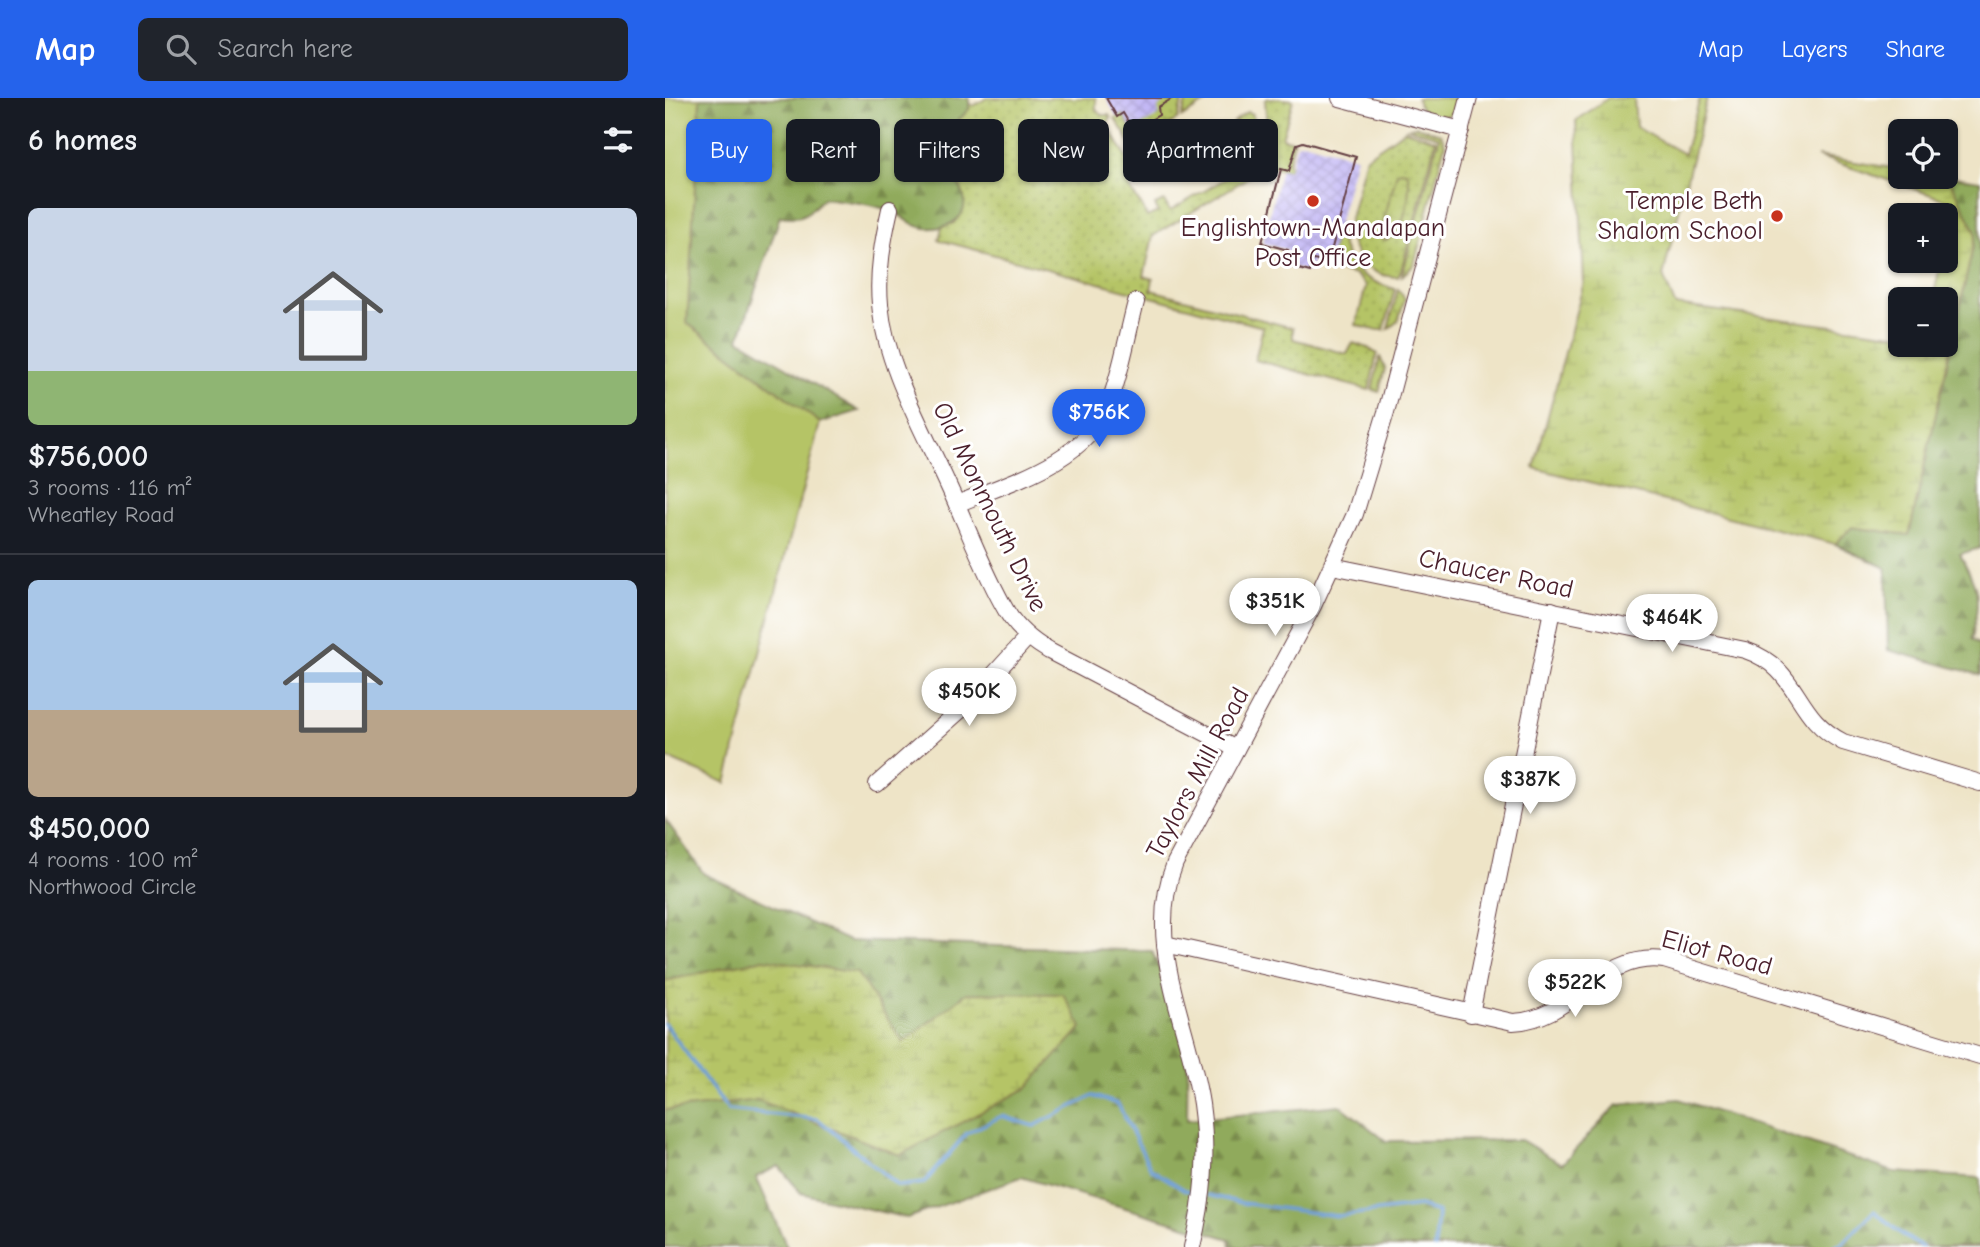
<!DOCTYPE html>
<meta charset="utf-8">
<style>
:root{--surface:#171b24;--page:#20242c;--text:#f1f3f6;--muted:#9ea1a6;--line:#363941;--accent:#2563eb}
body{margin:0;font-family:"Comic Neue",sans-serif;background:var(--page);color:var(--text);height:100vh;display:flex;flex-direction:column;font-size:26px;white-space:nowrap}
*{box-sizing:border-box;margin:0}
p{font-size:23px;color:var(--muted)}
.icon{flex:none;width:38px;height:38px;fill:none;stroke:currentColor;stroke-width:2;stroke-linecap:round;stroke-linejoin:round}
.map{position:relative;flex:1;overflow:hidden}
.details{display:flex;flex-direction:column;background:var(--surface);width:665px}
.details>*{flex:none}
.hud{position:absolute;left:21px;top:21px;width:665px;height:63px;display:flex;gap:14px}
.buttons{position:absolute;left:1223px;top:21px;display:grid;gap:14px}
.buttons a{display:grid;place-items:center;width:70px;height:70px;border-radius:10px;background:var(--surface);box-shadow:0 2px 5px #0004;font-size:35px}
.price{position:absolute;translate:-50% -60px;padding:0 16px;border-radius:24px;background:#fff;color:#222;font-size:23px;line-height:46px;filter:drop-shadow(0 2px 4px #0008)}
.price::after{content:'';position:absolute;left:50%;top:42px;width:21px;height:16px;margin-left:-10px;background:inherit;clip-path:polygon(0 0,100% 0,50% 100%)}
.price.active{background:var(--accent);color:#fff}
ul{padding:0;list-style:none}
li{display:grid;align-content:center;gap:14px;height:371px;padding:0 28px}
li+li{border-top:2px solid var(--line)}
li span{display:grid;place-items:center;height:217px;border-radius:10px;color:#555}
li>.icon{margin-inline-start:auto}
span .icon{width:126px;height:126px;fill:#fffc;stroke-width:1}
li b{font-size:30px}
h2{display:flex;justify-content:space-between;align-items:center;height:84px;padding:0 28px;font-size:30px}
.pill{padding:0 24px;border-radius:10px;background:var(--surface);box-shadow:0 2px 5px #0004;font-size:24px;line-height:63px}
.pill.active{background:var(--accent);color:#fff}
header{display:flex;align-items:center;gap:42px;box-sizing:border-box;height:98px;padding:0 35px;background:var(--accent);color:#fff}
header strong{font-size:33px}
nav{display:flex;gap:38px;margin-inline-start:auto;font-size:24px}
.search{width:490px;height:63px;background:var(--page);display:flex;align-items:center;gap:18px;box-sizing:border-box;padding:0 24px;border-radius:10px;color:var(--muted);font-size:26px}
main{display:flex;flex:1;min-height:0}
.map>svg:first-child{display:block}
</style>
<header>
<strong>Map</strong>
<div class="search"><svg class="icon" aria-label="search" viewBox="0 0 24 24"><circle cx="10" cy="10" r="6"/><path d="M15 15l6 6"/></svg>Search here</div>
<nav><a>Map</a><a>Layers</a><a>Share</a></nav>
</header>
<main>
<section class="details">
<h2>6 homes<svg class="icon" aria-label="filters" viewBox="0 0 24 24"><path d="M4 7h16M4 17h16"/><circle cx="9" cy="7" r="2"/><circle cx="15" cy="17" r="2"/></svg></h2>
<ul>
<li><span style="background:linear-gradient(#c9d6e8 75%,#8fb573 0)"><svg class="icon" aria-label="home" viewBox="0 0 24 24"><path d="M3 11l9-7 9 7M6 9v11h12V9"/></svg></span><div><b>$756,000</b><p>3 rooms · 116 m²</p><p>Wheatley Road</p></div></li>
<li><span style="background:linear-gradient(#a9c7e8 60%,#b9a48a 0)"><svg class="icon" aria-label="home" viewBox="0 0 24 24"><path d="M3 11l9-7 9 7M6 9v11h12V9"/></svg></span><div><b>$450,000</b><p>4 rooms · 100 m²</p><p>Northwood Circle</p></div></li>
</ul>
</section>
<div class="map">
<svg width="1315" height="1149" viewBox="0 0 1315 1149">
<defs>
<pattern id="grass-dots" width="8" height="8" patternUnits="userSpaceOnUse" patternTransform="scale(1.75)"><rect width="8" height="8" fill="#b5c466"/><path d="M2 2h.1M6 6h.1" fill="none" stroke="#9da859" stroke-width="1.8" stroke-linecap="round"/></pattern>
<pattern id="forest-firs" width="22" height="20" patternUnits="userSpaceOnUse" patternTransform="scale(1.75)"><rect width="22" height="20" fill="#90aa5b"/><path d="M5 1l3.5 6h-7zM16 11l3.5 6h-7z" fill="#788a4b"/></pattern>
<pattern id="wetland-marsh" width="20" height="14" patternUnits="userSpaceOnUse" patternTransform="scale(1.75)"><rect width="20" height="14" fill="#b5c466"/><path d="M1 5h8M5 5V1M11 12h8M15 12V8" fill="none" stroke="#9da859"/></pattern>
<pattern id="building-cross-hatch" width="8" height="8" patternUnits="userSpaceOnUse" patternTransform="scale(1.75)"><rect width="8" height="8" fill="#c3b8f5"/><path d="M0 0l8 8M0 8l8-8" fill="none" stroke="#a99ed2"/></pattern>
</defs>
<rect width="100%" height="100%" fill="#fff"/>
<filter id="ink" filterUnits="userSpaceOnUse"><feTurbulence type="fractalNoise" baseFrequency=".0143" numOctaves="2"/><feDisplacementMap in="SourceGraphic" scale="14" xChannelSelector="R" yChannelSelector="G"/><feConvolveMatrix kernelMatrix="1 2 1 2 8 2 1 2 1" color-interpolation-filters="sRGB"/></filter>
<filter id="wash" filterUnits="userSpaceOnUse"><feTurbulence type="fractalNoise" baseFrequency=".00686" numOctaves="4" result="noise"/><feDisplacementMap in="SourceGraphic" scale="28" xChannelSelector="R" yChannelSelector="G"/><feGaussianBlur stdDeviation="1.57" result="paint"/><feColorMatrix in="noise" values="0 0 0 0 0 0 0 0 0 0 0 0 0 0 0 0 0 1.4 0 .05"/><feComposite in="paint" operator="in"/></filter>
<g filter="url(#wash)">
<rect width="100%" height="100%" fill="#eee4c7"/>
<g fill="url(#grass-dots)" stroke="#807248" stroke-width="2">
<path d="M322,0H431V12L437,17H444L446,21L442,24L446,31L421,35V40L448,36L467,69C457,83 466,93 474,104C478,108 480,115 482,119L493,114L490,107L499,103L505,113L592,62L588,52L602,33L600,2L604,0L628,2L617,40L629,43L623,66L626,68L624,73L602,68L488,138L479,178L488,181L486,192L628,230V241L682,256L688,245L703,250L712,256L704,292L590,262L598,229L274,142L277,129L289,125L299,99C295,89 286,80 283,70C279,58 281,37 288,26C293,17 302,16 305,5L308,8Z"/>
<path d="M495,0H518L513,21L479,41H475L471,30L491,12Z"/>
<path d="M522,0H548L517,19Z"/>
<path d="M582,14L587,16C590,25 588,34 580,40L568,24Z"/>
<path d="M458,15L472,42L467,48L450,20Z"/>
<path d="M751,28L776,36L780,46L749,167L737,178L774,39L743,30Z"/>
<path d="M740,32L771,42L736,173L733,179C703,179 685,156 683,128L701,59Z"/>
<path d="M673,126C678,164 692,181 730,191L719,232H710L691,227L701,188L691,177L662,170Z"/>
<path d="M733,191L740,201L733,223L723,231Z"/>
<path d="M715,259L720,270L714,294L707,292Z"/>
</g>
<g fill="url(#forest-firs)" stroke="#6d6443" stroke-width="2">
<path d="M35,0H304V11C292,26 285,22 282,45C281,53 280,65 283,72C288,82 298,88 299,100C303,123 278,132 259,130C245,128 238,117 226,113C205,105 180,103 158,100C144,116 137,122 115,118L74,241L194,313L155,325L22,225Z"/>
<path d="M1283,78L1315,83V450L1295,456C1315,495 1315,496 1307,541L1315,547V577L1223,552L1221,470L1170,446L1187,429L1244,437L1311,135Z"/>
<path d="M0,721L39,776L184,843L487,853L523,941L522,1022L675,1007L721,1043L856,1042L897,1066L952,1007L1014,1001L1229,1074L1315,1080V1149H566L565,1141L356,1079L242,1120L136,1095L114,1068L91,1079L122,1149H0V1012L93,1002L235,1057L238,944L99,861L0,883Z"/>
</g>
<g fill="url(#wetland-marsh)" stroke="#807248" stroke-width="2">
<path d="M943,0H969L971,29L1019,56L1035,0H1042L998,178L1010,207L1235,237L1236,247H1281V201H1268L1276,163H1281V137L1287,104L1152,58L1235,71L1236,79L1283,78L1311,135L1244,437L1187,429L1170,446L869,370L919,184L911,23Z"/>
<path d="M735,73L742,74C748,89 740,140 719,142L715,135L732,75Z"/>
<path d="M99,861L192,875L238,944L302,895L398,896L417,929L362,990L235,1057L93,1002L0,1012V883Z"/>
</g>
<g fill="#b5c466" stroke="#807248" stroke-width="2">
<path d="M0,0H35L22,225L155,325L61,685L0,659Z"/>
<path d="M752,0H793L787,16C773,23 754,17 752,0Z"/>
</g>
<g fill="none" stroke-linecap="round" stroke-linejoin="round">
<g stroke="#6c9dd6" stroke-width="3.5">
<path d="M0,926L63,1012L153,1021L233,1088L259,1085L302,1035L337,1018L369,1028L428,998L453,1006L486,1071L520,1092L532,1095"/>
<path d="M543,1097L577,1105L673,1118L754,1108L773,1114L770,1149"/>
<path d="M1169,1149L1178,1145L1209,1113L1239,1138L1257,1149"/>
</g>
</g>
<g id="blocks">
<g fill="url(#building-cross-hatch)">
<path d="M441,0H508L493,9L494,17L468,32L458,15L452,19Z"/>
<path d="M638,44L691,59L663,165L648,162L645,174L619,167L623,152L597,145L616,71L624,73L632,46Z"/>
</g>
</g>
</g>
<g filter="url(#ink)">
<use href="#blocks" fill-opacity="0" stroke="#633d42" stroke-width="2"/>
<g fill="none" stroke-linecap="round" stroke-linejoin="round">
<g stroke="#633d42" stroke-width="18">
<g id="minor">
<path d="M675,0L796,32"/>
<path d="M225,111C218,142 212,174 215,206C221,270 258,331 284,389C303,430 319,475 342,514C353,532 367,543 384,553L571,651"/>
<path d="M292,406C344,384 418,365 443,308C456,277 462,237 471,204"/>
<path d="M667,468L1080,552C1136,571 1127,618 1178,644L1315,685"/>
<path d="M212,686L300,608L362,540"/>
<path d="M500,846L848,924C908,922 935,854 999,862L1315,958"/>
<path d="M806,916L887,512"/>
<path d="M527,1149C539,1099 543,1057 536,1006C524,926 478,845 510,765L648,508L690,416L721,314L804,0"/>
</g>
</g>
<use href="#minor" stroke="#fff" stroke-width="16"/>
</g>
</g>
<g fill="#c8321e" stroke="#fff" stroke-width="2.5">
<circle cx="648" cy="103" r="7"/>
<circle cx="1112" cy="118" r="7"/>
</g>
<g text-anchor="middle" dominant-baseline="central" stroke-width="6" stroke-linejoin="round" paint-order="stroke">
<g font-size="26" fill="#4a1f2b" stroke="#fff" text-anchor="end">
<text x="1098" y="103">Temple Beth<tspan x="1098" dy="30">Shalom School</tspan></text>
<text x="648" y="130" text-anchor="middle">Englishtown-Manalapan<tspan x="648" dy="30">Post Office</tspan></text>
</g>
<g font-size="26" fill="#4a1f2b" stroke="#fff">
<text transform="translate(325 409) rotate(64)">Old Monmouth Drive</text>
<text transform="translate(831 476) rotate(12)">Chaucer Road</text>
<text transform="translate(533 675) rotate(-62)">Taylors Mill Road</text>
<text transform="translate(1052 855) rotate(15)">Eliot Road</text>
</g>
</g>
</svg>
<div class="buttons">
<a><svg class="icon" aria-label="locate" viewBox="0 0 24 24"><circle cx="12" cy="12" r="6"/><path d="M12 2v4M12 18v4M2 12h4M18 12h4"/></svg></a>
<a>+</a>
<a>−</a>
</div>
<b class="price active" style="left:434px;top:351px">$756K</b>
<b class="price" style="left:610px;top:540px">$351K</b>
<b class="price" style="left:1007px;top:556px">$464K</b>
<b class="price" style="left:304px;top:630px">$450K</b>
<b class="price" style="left:865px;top:718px">$387K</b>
<b class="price" style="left:910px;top:921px">$522K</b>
<div class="hud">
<a class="pill active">Buy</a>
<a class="pill">Rent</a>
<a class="pill">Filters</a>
<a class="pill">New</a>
<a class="pill">Apartment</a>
</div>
</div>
</main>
